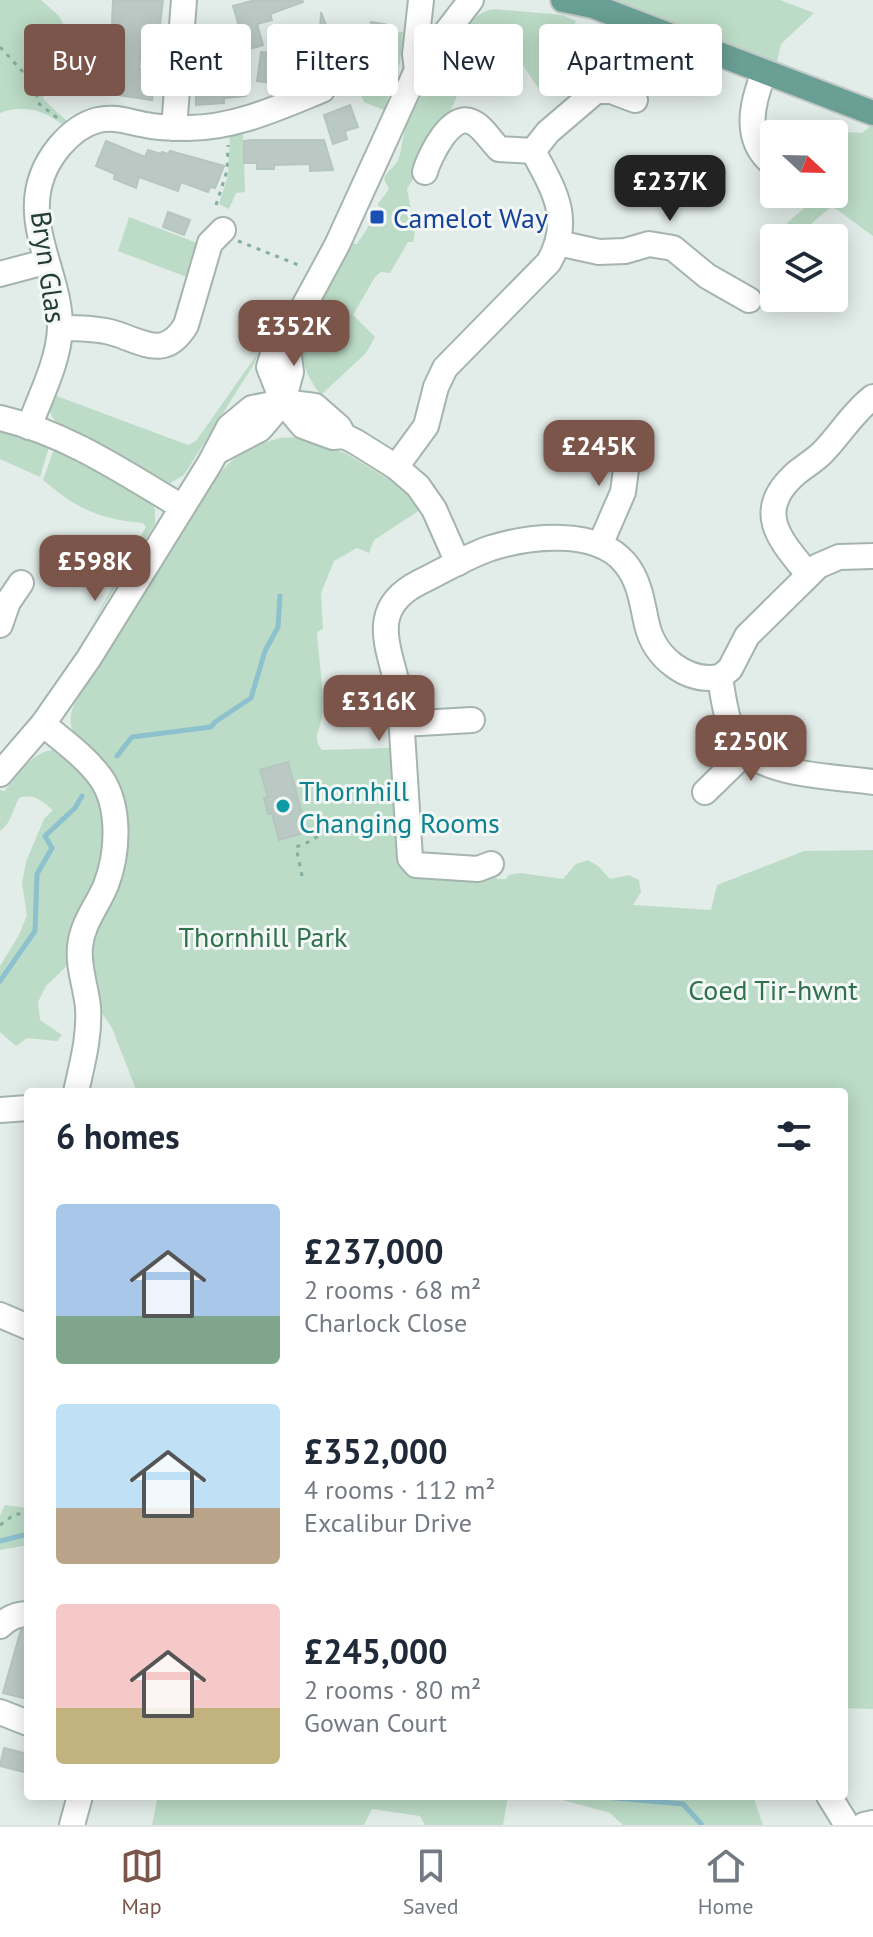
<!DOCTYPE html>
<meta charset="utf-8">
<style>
:root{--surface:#fff;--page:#f2f2f3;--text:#1f2937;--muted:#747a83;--line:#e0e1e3;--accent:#7b554a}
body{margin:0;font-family:"PT Sans",sans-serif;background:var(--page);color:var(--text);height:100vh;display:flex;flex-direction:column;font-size:30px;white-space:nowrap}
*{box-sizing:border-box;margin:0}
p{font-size:26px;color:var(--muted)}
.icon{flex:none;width:44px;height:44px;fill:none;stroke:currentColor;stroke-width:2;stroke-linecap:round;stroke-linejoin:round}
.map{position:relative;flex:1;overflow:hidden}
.side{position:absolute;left:24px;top:1088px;width:824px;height:712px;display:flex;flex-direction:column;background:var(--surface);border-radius:8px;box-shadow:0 4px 20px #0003}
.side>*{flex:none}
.hud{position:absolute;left:24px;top:24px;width:826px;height:72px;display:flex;gap:16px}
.needle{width:52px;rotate:112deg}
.fabs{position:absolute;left:760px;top:120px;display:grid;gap:16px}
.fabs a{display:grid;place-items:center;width:88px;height:88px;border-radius:8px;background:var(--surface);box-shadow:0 4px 20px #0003;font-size:40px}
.price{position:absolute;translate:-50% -68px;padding:0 18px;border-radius:16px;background:var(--accent);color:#fff;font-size:26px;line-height:52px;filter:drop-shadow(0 2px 4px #0008)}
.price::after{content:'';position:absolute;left:50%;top:48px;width:24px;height:18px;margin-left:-12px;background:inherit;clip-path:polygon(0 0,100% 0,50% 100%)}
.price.active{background:#222;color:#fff}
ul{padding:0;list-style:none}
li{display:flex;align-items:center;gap:24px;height:200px;padding:0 32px}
li span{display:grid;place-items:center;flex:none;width:224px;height:160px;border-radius:8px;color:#555}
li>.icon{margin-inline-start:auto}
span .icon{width:96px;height:96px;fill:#fffc;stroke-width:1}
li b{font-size:34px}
h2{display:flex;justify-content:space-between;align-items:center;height:96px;padding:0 32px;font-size:34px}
.tag{padding:0 28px;border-radius:8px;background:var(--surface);box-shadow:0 4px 20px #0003;font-size:28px;line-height:72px}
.tag.active{background:var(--accent);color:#fff}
.menu{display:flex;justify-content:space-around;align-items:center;height:112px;border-top:2px solid var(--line);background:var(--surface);font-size:22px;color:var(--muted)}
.menu a{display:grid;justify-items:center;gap:4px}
.menu .active{color:var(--accent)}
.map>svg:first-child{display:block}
</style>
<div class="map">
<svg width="873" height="1825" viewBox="0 0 873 1825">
<rect width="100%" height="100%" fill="#e2ece8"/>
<g fill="#bcdcc7">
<path d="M0,0H41L59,16L65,27L43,99L67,121L62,124C43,110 23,104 0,113Z"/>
<path d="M602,0H780L814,13L781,44L776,66Z"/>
<path d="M494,9L563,15L576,21L543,95L509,45L466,74L444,127L407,189L415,232L413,242H408L390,273L381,272L375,277L353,315L375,337L366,353L321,395C291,356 301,341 323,302L319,298L349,243L357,244L380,209L378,204L389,189L384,179C387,170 394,168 398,160C402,151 402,139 405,130C417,97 457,14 494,9Z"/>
<path d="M403,32L400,62L384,110L364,102L356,82L367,76L374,67L384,33Z"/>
<path d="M873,124V236L832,206L812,223L801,238L778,237L789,221L821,194H834C834,169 834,153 849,132L862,133Z"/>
<path d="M243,132L245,192L236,193L229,209L219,204L228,176L230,135Z"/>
<path d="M129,217L197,243L187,277L118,251Z"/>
<path d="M258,353L254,364L184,475L170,483L97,442L56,423L49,411L54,395L188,445L196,441Z"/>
<path d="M0,431L49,447L40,477L0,459Z"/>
<path d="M298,437L347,454L393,482H409L423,504L420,510L374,540L369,553L357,548L334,561L321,593L323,629L317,632C318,658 326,696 321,721C318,734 313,738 322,750L389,748L405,854L492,870L497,879H506L509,875L520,873L563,879L576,864L588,860L598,866L610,879L629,875L639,880L641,892L633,905L711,910L717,885L804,851L873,850V1709L844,1708V1092H137L112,1028L98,1007L91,955L96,928L126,838L125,806L119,805L106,821L103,832V857L93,886L85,900L72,961L46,986L38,1002L40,1020L62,1035L57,1041L27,1038L16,1046L0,1032V966L19,935L27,915L22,883L26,862L44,819L53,810C42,801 34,793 19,798C12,811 12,822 0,831V790L4,791C19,776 35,745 59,751L76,737C59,713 86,687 99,667L97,664L105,650L113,644L119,626L125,624L164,557L168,556C187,525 210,475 239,455L238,447L256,442L259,444L280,438Z"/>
<path d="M54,449L91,466L151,503L155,510V524L92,624L146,527L143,523C99,519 77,509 43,480Z"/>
<path d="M5,1505L28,1508V1545L0,1550V1516Z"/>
<path d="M158,1796H508L503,1825H425L420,1816L372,1809L364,1825H152Z"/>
<path d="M548,1796H753L763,1825H623L610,1813Z"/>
</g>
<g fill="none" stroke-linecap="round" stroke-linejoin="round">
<g stroke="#8dc1ce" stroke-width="5">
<path d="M117,756L132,737L211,727L215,722L251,698L265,651L278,627L280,596"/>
<path d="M0,981L35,931L37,874L52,848L45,836L75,808L82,796"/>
<path d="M0,1541L28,1534"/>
<path d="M593,1796L683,1804L702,1825"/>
</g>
</g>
<g fill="#bbc9c4" stroke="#b5c5bf" stroke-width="2">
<path d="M113,0H163L158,42L142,40L139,69L155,70L152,100L71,88L70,94L43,91L47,67L81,73L83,59L106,61L108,48H111Z"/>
<path d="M255,0H302L303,2L270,14L272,20L257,24L263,45L246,50L233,6Z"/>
<path d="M321,12L334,46L319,52Z"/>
<path d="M371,22L385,24L383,41L369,39Z"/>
<path d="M202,43L217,45L215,79L224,78V84L245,82L246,96L224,98V103L196,105V80H200Z"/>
<path d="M261,52L286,55L283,84L257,81Z"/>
<path d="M350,105L358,127L345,131L347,139L333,144L324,115Z"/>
<path d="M251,140H324L333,170L310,171V164L274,165V169H257V163H244V141Z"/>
<path d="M106,141L145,157L148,150L161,154L162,152L168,154L170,151L224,166L215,188L210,187L208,192L181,182L178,191L139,177L136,188L114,179L115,174L96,166Z"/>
<path d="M168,212L190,220L184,235L163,227Z"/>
<path d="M288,762L307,832L279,840L272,813L268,814L264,798L268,797L260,770Z"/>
<path d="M28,1629V1674L25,1685L27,1686L24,1698L3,1693L21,1630Z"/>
<path d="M4,1748L28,1754V1773L0,1766Z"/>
</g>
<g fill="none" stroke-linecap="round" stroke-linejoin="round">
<g stroke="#a5b4af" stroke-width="28">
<g id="minor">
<path d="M417,70L415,54L421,0"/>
<path d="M764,73C751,105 743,141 774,165"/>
<path d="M174,128L184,0"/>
<path d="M425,172C429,157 451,111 472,122C482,126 491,141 499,149L533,151"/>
<path d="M558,243L599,252L625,251L649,244L673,248L707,276L749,300"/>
<path d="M0,274L45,262"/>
<path d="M60,328C76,328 94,328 110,332C141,340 164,362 186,325L210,243L223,230"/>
<path d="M0,418C68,434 123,472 182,507"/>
<path d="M29,427C40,397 59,361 60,328C61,267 8,209 59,147C69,135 82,124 98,120C115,116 129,122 146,125C160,128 174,128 188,128C235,128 280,107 322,90"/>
<path d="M216,452L260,429L283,402L291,372L289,357L291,330"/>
<path d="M396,467L426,426L436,387L445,368L549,262C573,219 554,190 533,151L548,132L596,91H611L635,100"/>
<path d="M600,545L623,492L630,439"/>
<path d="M458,563L434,509L418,486L396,467L356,442L344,436L333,437L303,426L283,402L269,367L273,354L291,330L337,245L417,70L471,0"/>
<path d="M808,574C782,542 754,514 792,477C801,468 813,462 822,453C840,435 852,413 873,397"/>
<path d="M0,625L8,602L21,583"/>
<path d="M720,677C724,702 727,734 747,752C773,776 839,777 873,782"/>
<path d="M720,677L730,669L747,636L818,566L839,557L873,556"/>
<path d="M43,724C63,741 86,757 101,778C121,807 118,854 106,885C97,907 82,923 80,947C78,968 86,987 88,1007C90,1037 82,1064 76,1092"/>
<path d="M402,724L472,720"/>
<path d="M0,774L43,724L89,658L210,463L229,427L252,408L283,402L315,406L339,427L344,436"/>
<path d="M705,792L746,752"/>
<path d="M491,864L478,869L416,865L410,858L400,700C394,654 362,611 420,582C443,571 467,556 491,548C530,536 596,528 625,563C640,581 642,603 647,625C655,658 687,683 720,677"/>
<path d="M0,1110L28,1108"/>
<path d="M0,1315L28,1327"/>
<path d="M0,1626C8,1618 17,1614 28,1614"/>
<path d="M0,1712L28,1723"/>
<path d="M829,1796L847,1825"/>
<path d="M72,1825L80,1796"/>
<path d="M864,1825L873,1823"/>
</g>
</g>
<g stroke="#c1c8c7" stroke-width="28">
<path id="major" d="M563,0L593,6L873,113"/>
</g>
<g stroke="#84aea3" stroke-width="3" stroke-dasharray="4 6" stroke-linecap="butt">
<path d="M0,47L35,85L38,103L60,120"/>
<path d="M216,205L227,171L228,145"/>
<path d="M238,241L301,266"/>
<path d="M302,876L296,847L311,841L338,822"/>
<path d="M0,1525L15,1514H28"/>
</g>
<use href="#minor" stroke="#fff" stroke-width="24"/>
<use href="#major" stroke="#699f94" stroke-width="24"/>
</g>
<rect fill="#1a4fb4" stroke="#f3f8f6" stroke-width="3" x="369" y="209" width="16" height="16" rx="4"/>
<circle fill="#0f9aa8" stroke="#f3f8f6" stroke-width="3" cx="283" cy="806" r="8"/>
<g text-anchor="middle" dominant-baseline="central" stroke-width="6" stroke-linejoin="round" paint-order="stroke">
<g font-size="28" fill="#164399" stroke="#f3f8f6" text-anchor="start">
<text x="393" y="217">Camelot Way</text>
</g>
<g font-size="28" fill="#233c37" stroke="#f3f8f6">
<text transform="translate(49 267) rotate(82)">Bryn Glas</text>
</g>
<g font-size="28" fill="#0d838f" stroke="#f3f8f6" text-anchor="start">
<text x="299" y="790">Thornhill<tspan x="299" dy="32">Changing Rooms</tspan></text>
</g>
<g font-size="28" fill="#2f714c" stroke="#f3f8f6">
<text x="263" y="936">Thornhill Park</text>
<text x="773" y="989">Coed Tir-hwnt</text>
</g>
</g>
</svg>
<div class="fabs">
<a><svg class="needle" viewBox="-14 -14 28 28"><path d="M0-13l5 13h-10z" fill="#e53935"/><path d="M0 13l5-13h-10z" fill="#747a83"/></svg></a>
<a><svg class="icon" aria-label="layers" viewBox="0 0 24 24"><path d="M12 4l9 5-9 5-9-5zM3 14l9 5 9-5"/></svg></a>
</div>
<b class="price active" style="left:670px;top:223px">£237K</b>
<b class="price" style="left:294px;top:368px">£352K</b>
<b class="price" style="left:599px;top:488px">£245K</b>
<b class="price" style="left:95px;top:603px">£598K</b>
<b class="price" style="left:379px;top:743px">£316K</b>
<b class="price" style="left:751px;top:783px">£250K</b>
<div class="hud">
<a class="tag active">Buy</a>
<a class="tag">Rent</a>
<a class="tag">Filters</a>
<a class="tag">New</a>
<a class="tag">Apartment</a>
</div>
<section class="side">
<h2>6 homes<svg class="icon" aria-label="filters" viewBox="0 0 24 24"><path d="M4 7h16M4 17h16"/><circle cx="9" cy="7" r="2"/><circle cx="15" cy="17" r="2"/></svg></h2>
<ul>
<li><span style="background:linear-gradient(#a9c7e8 70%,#7fa58c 0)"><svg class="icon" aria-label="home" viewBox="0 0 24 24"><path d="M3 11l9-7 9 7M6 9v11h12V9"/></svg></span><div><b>£237,000</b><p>2 rooms · 68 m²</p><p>Charlock Close</p></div></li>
<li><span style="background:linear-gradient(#bfe0f5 65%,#b9a48a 0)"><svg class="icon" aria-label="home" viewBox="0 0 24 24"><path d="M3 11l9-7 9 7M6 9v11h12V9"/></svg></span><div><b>£352,000</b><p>4 rooms · 112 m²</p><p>Excalibur Drive</p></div></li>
<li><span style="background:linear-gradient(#f6c9c9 65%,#c2b280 0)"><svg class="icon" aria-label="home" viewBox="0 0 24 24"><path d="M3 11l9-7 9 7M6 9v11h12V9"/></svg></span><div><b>£245,000</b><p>2 rooms · 80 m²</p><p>Gowan Court</p></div></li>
</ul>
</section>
</div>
<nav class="menu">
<a class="active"><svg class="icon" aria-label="map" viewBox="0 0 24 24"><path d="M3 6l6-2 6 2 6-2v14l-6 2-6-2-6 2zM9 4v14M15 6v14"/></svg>Map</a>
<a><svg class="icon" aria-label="saved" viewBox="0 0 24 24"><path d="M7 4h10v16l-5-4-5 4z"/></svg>Saved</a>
<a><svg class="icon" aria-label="home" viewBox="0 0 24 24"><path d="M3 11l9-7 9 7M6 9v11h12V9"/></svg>Home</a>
</nav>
